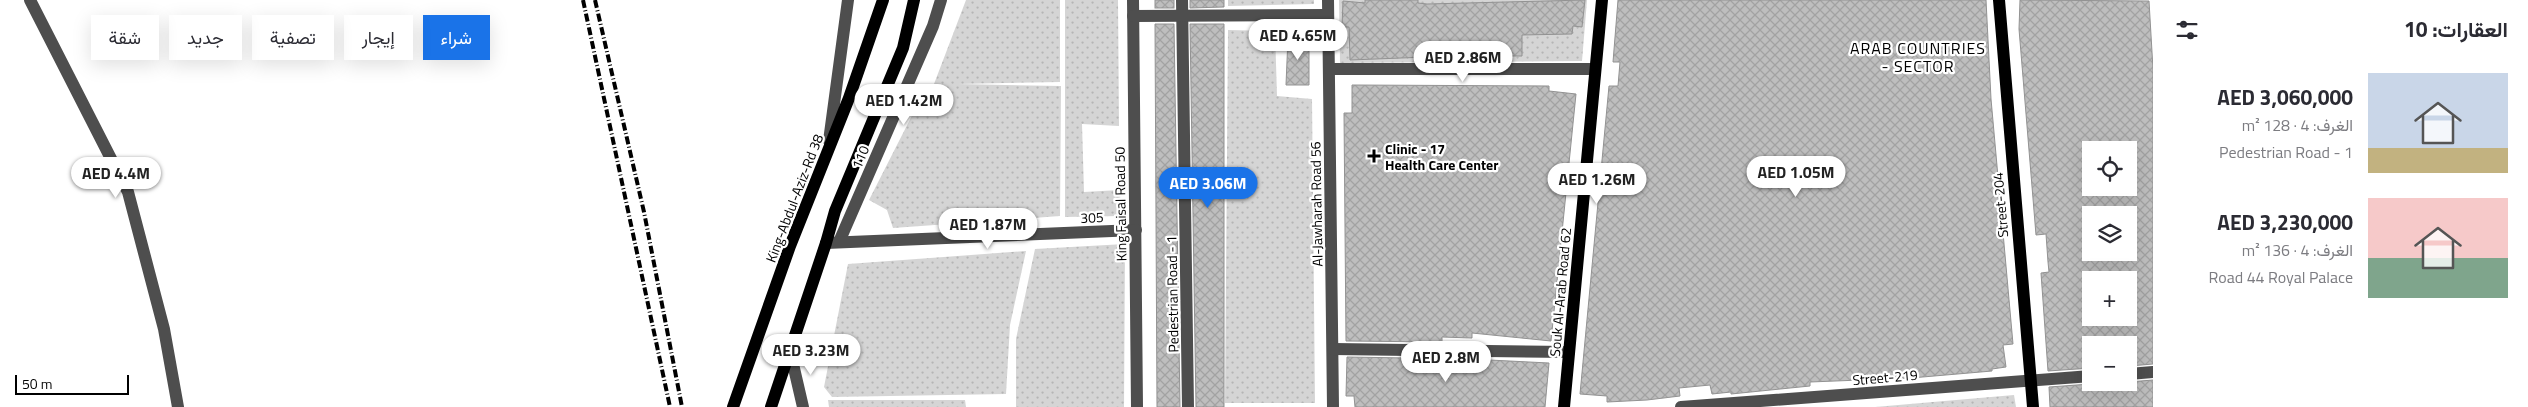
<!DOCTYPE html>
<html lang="ar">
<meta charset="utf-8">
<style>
:root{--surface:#fff;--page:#f7f7f7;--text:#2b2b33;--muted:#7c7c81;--accent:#1a73e8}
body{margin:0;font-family:"Titillium Web",Vazirmatn,sans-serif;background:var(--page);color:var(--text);direction:rtl;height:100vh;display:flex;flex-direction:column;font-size:19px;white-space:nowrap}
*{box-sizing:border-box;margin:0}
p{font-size:16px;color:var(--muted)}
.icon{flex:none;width:28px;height:28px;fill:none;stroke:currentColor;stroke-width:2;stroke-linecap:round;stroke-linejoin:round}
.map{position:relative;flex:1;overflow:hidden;direction:ltr}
.sheet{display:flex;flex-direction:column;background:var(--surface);width:375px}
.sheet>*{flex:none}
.hud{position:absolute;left:15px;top:15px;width:475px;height:45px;direction:rtl;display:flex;gap:10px}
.fabs{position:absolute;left:2082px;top:141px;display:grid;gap:10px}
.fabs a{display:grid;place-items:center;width:55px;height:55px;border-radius:0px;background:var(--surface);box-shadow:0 5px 20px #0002;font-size:25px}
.scale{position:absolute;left:15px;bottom:12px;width:114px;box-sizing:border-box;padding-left:5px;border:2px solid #000;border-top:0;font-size:14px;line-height:18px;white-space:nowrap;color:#000;-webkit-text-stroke:4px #fff;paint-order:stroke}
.price{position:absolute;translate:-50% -42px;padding:0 11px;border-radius:18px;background:#fff;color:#222;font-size:16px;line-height:32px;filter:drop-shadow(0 1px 2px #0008)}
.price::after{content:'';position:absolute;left:50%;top:30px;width:15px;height:11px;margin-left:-8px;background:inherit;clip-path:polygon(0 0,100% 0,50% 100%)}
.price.active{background:var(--accent);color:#fff}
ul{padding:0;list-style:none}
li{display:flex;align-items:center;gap:15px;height:125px;padding:0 20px}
li span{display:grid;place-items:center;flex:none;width:140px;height:100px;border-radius:0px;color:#555}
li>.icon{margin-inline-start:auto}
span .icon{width:60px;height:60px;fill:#fffc;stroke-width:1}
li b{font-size:21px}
h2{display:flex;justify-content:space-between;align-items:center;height:60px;padding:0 20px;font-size:21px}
.tag{padding:0 18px;border-radius:0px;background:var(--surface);box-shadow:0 5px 20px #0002;font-size:18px;line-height:45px}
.tag.active{background:var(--accent);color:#fff}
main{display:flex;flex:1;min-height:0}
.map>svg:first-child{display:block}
</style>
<main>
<section class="sheet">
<h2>العقارات: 10<svg class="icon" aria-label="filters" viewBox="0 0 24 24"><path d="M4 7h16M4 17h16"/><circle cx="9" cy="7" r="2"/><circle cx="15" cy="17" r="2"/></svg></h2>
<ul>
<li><span style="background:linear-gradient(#c9d6e8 75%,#c2b280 0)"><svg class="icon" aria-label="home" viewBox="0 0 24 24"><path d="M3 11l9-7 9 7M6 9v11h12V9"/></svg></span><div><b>AED 3,060,000</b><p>الغرف: 4 · 128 m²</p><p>Pedestrian Road - 1</p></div></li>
<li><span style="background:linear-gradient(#f6c9c9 60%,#7fa58c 0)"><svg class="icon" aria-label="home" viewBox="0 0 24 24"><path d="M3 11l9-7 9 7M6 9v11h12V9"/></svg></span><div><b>AED 3,230,000</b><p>الغرف: 4 · 136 m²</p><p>Road 44 Royal Palace</p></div></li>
</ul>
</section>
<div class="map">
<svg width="2153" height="407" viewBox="0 0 2153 407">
<defs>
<pattern id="green-dots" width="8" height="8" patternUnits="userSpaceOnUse" patternTransform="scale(1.25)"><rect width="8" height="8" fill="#d5d5d5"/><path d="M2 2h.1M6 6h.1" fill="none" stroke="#b5b5b5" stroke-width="1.8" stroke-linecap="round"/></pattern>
<pattern id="building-cross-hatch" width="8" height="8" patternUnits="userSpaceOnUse" patternTransform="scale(1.25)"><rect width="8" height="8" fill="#bebebe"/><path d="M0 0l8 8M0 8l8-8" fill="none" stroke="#a2a2a2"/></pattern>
</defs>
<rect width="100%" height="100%" fill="#fff"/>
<g fill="url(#green-dots)">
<path d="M966,0H1060V82L958,84L1061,86L1060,216L893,228L887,210L869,200L928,84H934Z"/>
<path d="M1065,0H1118L1119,126L1082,124L1084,192L1120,190L1121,216L1065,217Z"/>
<path d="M1228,0H1314V4L1228,6Z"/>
<path d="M1339,0H1587L1582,61L1340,63Z"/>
<path d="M1228,30L1275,31L1277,96L1312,99L1315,403H1225Z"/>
<path d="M1125,244L1124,407H1016V339L1035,249Z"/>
<path d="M1026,251L1010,325L1006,394L832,397L824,387L848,264Z"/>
<path d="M2014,395L2016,407H1875Z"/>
<path d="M828,400H965L966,407H829Z"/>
</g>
<g fill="url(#building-cross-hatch)" stroke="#929292" fill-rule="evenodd">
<rect x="1155" y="0" width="19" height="8"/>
<path d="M1190,0H1224V7L1190,8Z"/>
<path d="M1365,0H1418V3L1427,4L1585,0L1582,27L1573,26L1572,34L1522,35V56H1507V60H1455V48H1427V57L1350,60L1349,27H1342L1343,1L1365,3Z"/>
<path d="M1618,0H1986L1991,99L2013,344L2003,345L2006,367L1992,369V371L1911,378L1810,382V386L1731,394V392L1712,394L1710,385L1679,388L1680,396L1647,400L1607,402V396L1580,394L1609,86H1618L1620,62H1613Z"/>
<path d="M2020,0L2149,1L2153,69V364L2129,366V345H2091V368L2048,371L2041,273L2049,272L2048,262L2046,234L2036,235L2019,29ZM2091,150H2129V188H2091ZM2091,215H2129V252H2091ZM2091,280H2129V318H2091Z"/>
<path d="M1155,24H1174L1180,407H1157Z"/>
<path d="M1190,24H1224V407H1196Z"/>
<path d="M1288,37H1309V85H1286Z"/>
<path d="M1352,85L1549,86V91L1576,94L1551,341L1472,333V338L1442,337V342L1346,341L1344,113H1352Z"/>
<path d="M1347,357L1469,359L1549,363L1545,407H1355L1354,396H1346Z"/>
<path d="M2153,380V407H2050L2049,387L2091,384V388L2129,386V382Z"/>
</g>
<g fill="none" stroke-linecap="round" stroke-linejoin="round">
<g stroke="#4e4e4e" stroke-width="12">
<path d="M30,0L128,192L164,329L178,407"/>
<path d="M1133,0L1137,407"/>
<path d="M1182,0L1188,407"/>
<path d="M1328,0L1333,407"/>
<path d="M1133,16L1328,15"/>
<path d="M1330,69H1595"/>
<path d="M829,141L848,0"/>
<path d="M839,242L933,26L941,0"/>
<path d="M826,243L1136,230"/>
<path d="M1333,349L1569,352"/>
<path d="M790,351L803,407"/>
<path d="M2129,374L2153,372"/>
<path d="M1681,407L2091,376"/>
</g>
<g stroke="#000" stroke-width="12">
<path d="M1999,0L2033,407"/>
<path d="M733,407L790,246L849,98L883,0"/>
<path d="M771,407L826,243L835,211L903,48L914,0"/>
<path d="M1564,407L1602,0"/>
</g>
<g stroke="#000" stroke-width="4" stroke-dasharray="8 2.5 1 2.5" stroke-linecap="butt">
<path d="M583,0L670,407"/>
<path d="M595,0L644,212L682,407"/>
</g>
</g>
<path fill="#000" stroke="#fff" stroke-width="2" d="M1371.5 148.5h5v5h5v5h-5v5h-5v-5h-5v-5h5z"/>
<g text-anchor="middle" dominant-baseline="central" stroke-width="4.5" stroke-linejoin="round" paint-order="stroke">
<g font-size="14" font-weight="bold" fill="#000" stroke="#fff" text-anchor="start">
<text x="1385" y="148">Clinic - 17<tspan x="1385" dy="16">Health Care Center</tspan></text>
</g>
<g font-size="14" fill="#000" stroke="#fff">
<text transform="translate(860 157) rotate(-67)">110</text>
<text transform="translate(794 198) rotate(-69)">King-Abdul-Aziz-Rd 38</text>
<text transform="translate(1120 204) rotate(-91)">King Faisal Road 50</text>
<text transform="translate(1316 204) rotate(-91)">Al-Jawharah Road 56</text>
<text transform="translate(2000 205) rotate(-95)">Street-204</text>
<text transform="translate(1092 217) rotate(-2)">305</text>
<text transform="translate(1560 292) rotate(-85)">Souk Al-Arab Road 62</text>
<text transform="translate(1172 294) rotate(-91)">Pedestrian Road - 1</text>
<text transform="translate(1885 377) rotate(-5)">Street-219</text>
</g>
<g font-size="16" letter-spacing="1" fill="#000" stroke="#fff">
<text x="1918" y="48">ARAB COUNTRIES<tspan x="1918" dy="18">- SECTOR</tspan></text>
</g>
</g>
</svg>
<div class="fabs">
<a><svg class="icon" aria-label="locate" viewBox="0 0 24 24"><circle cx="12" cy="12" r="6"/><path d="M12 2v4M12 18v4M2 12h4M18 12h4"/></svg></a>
<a><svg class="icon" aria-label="layers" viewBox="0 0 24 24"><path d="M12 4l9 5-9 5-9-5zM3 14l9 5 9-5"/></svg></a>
<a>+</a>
<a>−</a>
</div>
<div class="scale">50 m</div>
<b class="price" style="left:1298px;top:61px">AED 4.65M</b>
<b class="price" style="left:1463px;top:83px">AED 2.86M</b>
<b class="price" style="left:904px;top:126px">AED 1.42M</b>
<b class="price" style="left:1796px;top:198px">AED 1.05M</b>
<b class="price" style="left:116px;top:199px">AED 4.4M</b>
<b class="price" style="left:1597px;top:205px">AED 1.26M</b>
<b class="price active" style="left:1208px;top:209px">AED 3.06M</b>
<b class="price" style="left:988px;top:250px">AED 1.87M</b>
<b class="price" style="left:811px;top:376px">AED 3.23M</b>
<b class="price" style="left:1446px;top:383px">AED 2.8M</b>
<div class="hud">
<a class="tag active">شراء</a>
<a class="tag">إيجار</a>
<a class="tag">تصفية</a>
<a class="tag">جديد</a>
<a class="tag">شقة</a>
</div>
</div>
</main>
